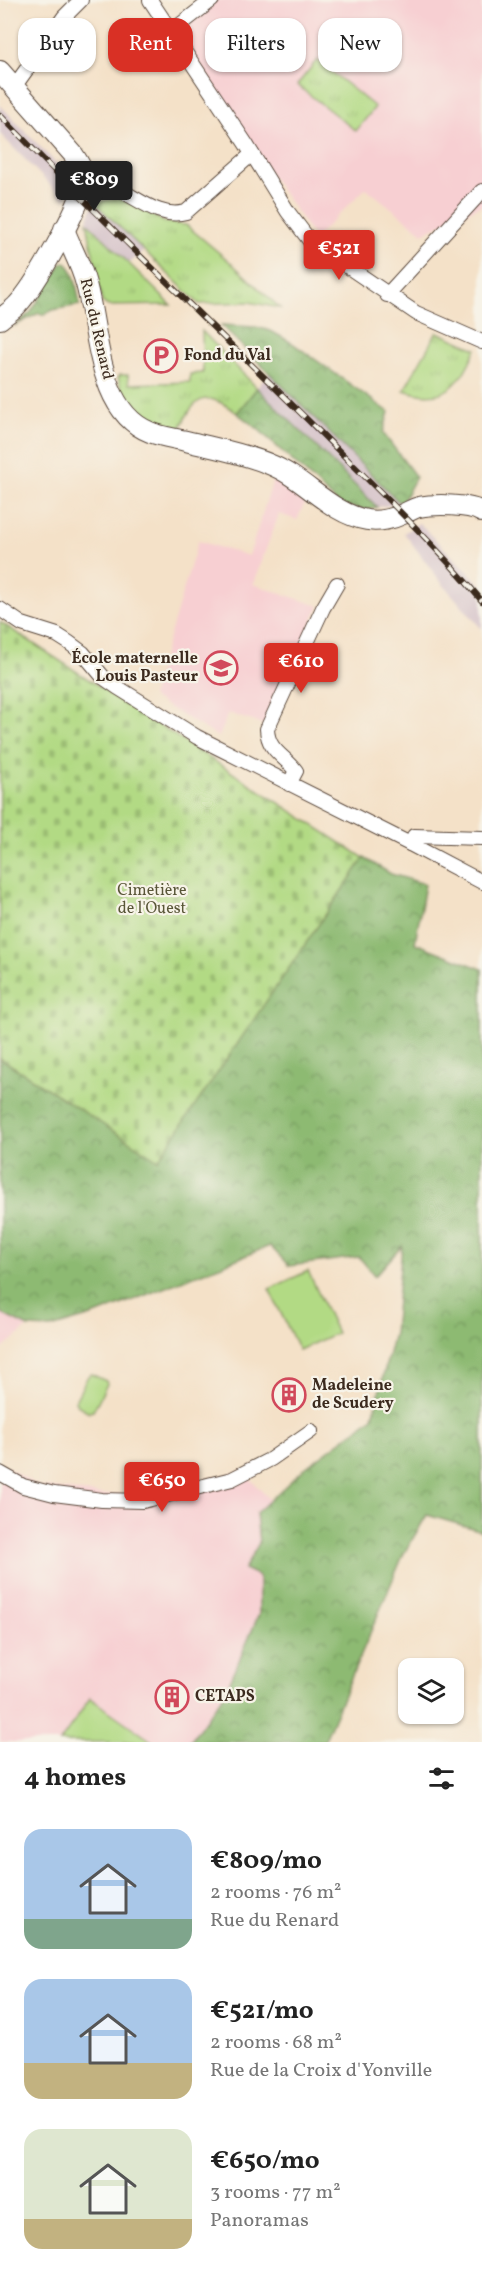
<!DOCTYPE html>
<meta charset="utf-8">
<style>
:root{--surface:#fff;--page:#f6f6f6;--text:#222;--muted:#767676;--accent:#d93025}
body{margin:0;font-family:Vollkorn,serif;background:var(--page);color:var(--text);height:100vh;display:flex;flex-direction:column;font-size:22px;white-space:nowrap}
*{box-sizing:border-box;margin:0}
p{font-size:20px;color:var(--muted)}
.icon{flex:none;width:33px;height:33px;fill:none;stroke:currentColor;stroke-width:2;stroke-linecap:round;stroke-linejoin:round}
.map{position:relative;height:1742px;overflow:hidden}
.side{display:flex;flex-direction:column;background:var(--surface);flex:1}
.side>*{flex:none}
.hud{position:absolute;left:18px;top:18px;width:447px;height:54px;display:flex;gap:12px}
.fabs{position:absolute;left:398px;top:1658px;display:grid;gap:12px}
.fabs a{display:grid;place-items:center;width:66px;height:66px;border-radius:12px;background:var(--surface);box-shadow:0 2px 4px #0004;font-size:30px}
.price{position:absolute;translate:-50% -51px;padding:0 14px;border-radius:6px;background:var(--accent);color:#fff;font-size:20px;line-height:39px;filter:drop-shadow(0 2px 3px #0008)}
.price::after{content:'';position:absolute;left:50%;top:36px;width:18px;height:14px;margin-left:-9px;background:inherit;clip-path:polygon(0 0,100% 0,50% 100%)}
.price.selected{background:#222;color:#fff}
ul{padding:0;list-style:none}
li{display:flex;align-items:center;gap:18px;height:150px;padding:0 24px}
li span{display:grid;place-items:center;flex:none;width:168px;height:120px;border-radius:18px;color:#555}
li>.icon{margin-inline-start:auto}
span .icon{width:72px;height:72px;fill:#fffc;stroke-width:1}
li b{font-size:26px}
h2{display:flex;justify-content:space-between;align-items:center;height:72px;padding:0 24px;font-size:26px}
.pill{padding:0 21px;border-radius:18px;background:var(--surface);box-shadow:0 2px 4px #0004;font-size:21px;line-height:54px}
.pill.selected{background:var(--accent);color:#fff}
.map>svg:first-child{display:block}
</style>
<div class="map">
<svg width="482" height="1742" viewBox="0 0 482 1742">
<defs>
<pattern id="grass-tufts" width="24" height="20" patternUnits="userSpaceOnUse" patternTransform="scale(1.5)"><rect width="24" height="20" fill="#b2da84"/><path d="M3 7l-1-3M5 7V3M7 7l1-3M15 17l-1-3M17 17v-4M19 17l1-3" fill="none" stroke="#9abb72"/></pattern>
<pattern id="forest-crowns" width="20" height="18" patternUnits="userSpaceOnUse" patternTransform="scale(1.5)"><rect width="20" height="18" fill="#8dba72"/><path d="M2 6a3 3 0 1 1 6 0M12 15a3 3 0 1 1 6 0" fill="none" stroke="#74975d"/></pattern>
<pattern id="cemetery-stones" width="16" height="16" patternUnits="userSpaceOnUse" patternTransform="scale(1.5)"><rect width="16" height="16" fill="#b2da84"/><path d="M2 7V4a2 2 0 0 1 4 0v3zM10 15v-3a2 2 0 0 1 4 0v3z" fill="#9abb72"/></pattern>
</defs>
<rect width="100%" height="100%" fill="#f7f3e8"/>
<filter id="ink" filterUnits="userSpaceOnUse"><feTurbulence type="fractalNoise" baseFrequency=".0167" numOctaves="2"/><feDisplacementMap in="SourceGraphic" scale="12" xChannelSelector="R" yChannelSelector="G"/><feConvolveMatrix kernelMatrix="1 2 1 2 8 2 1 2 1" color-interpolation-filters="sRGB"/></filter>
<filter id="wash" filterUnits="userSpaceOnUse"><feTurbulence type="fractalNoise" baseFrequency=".008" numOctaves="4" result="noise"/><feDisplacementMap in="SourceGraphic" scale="24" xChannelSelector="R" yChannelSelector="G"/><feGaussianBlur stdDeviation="1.35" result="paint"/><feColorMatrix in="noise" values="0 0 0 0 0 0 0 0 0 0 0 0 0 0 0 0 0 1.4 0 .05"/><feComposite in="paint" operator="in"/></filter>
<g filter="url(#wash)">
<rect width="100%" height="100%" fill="#f4e1c8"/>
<g fill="#f7cfd2">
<path d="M203,0H482V205L423,233L366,188L315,238L172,36Z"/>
<path d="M274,477L307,498L297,520L279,514L253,584L319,606L265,725L228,713L219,737L151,697L198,541L249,556Z"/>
<path d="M0,1313L28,1327L0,1351Z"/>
<path d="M0,1463L38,1486L104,1495L150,1493L243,1471L270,1500L256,1513L259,1543L244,1568L259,1576V1614L226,1691L190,1742H0Z"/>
</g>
<g fill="#d2bdc6">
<path d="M0,105L71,179L65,200L0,134Z"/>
<path d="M94,202L145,250L128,264L87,222Z"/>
<path d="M269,373L401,504L377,507L257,388Z"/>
<path d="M419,523L482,586V629L441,582L404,533Z"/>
</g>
<g fill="url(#grass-tufts)" stroke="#768251" stroke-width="1.5">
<path d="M317,60L375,107L356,131L297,85Z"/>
<path d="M124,197L164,222L186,225L229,261L280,308L249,302L199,304L94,202Z"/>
<path d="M87,222L171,305L108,306L102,302Z"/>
<path d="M202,331L257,388L237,413C205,389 195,396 179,431C170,428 159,427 151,423C134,416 122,395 118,378L120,375H128L129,384L190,382V374L203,373Z"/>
<path d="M437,332L476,349C460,384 446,405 404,390Z"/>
</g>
<g fill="url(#forest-crowns)" stroke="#647248" stroke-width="1.5">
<path d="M65,262C76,271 77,291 80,305L53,310L44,315L39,313L14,326L31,312L61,264Z"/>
<path d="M221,325L256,327L271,331L292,343L389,412L383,433L416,477L401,504Z"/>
<path d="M257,388L377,507L369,510L341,506L258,429L237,413Z"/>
<path d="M364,858L391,874L425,884L415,943L482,969V1531L427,1515L404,1553L324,1742H190L226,1691L259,1614V1576L244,1569L259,1543L256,1513L305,1468L373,1417L394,1333L402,1246L375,1276L359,1257L289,1266L270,1246L95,1315L51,1328L28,1327L0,1313V1058L65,1100L226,1060Z"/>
</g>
<path fill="url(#cemetery-stones)" stroke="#768251" stroke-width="1.5" d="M0,622L364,858L158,1160L0,1058Z"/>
<g fill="#b2da84" stroke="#768251" stroke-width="1.5">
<path d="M308,1271L337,1333L299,1350L269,1289Z"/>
<path d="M91,1374L106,1381L107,1384L93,1411L89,1412L77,1405L75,1401L88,1376Z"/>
<path d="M90,1698L153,1742H60Z"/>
</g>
</g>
<g filter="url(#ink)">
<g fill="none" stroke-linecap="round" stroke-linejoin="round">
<g stroke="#574538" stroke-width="16">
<g id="street">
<path d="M150,0L246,144L288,212L310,241L416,313L482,342"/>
<path d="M171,32L212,0"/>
<path d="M14,87L64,17L81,0"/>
<path d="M84,181C122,177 149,222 186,212L252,154"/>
<path d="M387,295L482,191"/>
<path d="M0,609L22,624L57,635L68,642L83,653L104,678L117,687L197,737L410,844L482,882"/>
<path d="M289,784L296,771C284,755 268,751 267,729L323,608L337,584"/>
<path d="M410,844L414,836L482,838"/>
<path d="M0,1473L23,1486L54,1494L102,1500L143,1501L232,1479L271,1459L311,1431"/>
</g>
</g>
<g stroke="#574538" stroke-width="22">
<g id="secondary">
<path d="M0,71L73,154C79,163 85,172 84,183C81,206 35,286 18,304C13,310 6,314 0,319"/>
<path d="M64,229C71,248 81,264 86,284C99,330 97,411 150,432C162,437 174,438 186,441C214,448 243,453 269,464C305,478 329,513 367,520C378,522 393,519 403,514C408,512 414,508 419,507C434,504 470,504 482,512"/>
</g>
</g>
<use href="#street" stroke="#fff" stroke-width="14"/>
<use href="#secondary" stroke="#fff" stroke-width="20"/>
<g stroke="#3b2a1e" stroke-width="6">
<path id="rail" d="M0,115C105,224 215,328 322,434C377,489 433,542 482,601"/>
</g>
<use href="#rail" stroke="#f7f3e8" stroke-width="4" stroke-dasharray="11" stroke-linecap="butt"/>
</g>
</g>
<defs>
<g id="parking-ring" transform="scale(1.725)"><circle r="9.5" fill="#f7f3e8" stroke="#d1495b" stroke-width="1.5"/><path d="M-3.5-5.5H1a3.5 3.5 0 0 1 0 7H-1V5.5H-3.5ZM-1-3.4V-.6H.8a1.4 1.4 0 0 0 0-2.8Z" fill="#d1495b"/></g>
<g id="school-ring" transform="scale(1.725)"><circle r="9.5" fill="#f7f3e8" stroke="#d1495b" stroke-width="1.5"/><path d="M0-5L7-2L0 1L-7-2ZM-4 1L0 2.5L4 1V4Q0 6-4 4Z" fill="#d1495b"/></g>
<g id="building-ring" transform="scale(1.725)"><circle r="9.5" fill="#f7f3e8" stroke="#d1495b" stroke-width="1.5"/><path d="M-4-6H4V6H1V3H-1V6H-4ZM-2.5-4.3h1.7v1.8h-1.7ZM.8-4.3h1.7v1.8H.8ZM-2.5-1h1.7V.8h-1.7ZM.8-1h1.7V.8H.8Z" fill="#d1495b"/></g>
</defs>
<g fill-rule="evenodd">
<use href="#parking-ring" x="161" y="356"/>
<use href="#school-ring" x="221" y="668"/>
<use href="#building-ring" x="289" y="1395"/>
<use href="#building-ring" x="172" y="1697"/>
</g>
<g text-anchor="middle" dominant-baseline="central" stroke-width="4.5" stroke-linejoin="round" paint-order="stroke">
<g font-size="16" fill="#3b2a1e" stroke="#f7f3e8">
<text transform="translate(96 329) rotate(77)">Rue du Renard</text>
</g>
<g font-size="16" font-weight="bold" fill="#3b2a1e" stroke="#f7f3e8" text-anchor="start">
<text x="184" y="356">Fond du Val</text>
<text x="198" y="659" text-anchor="end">École maternelle<tspan x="198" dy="18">Louis Pasteur</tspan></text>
<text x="312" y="1386">Madeleine<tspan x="312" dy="18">de Scudery</tspan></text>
<text x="195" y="1697">CETAPS</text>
</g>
<g font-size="16" fill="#595638" stroke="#f7f3e8">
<text x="152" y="891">Cimetière<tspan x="152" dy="18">de l'Ouest</tspan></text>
</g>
</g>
</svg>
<div class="fabs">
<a><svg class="icon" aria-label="layers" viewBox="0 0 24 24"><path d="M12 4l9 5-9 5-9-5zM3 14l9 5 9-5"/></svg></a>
</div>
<b class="price selected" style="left:94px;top:212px">€809</b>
<b class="price" style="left:339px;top:281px">€521</b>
<b class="price" style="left:301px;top:694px">€610</b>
<b class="price" style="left:162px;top:1513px">€650</b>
<div class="hud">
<a class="pill">Buy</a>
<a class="pill selected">Rent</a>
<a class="pill">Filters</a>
<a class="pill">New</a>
</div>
</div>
<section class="side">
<h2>4 homes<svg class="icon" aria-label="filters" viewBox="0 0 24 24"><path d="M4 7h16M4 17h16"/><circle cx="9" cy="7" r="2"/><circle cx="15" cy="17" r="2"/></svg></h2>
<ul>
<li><span style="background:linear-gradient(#a9c7e8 75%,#7fa58c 0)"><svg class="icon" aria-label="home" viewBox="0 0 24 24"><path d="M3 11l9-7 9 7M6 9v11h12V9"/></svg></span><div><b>€809/mo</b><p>2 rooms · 76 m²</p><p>Rue du Renard</p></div></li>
<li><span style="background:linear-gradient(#a9c7e8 70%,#c2b280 0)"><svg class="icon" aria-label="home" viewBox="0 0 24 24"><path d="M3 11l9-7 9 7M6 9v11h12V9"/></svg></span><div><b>€521/mo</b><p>2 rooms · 68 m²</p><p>Rue de la Croix d'Yonville</p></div></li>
<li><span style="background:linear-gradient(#dfe7d0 75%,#c2b280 0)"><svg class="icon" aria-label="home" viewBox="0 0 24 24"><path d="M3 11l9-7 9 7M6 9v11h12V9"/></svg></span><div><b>€650/mo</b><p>3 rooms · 77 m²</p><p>Panoramas</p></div></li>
</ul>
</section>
